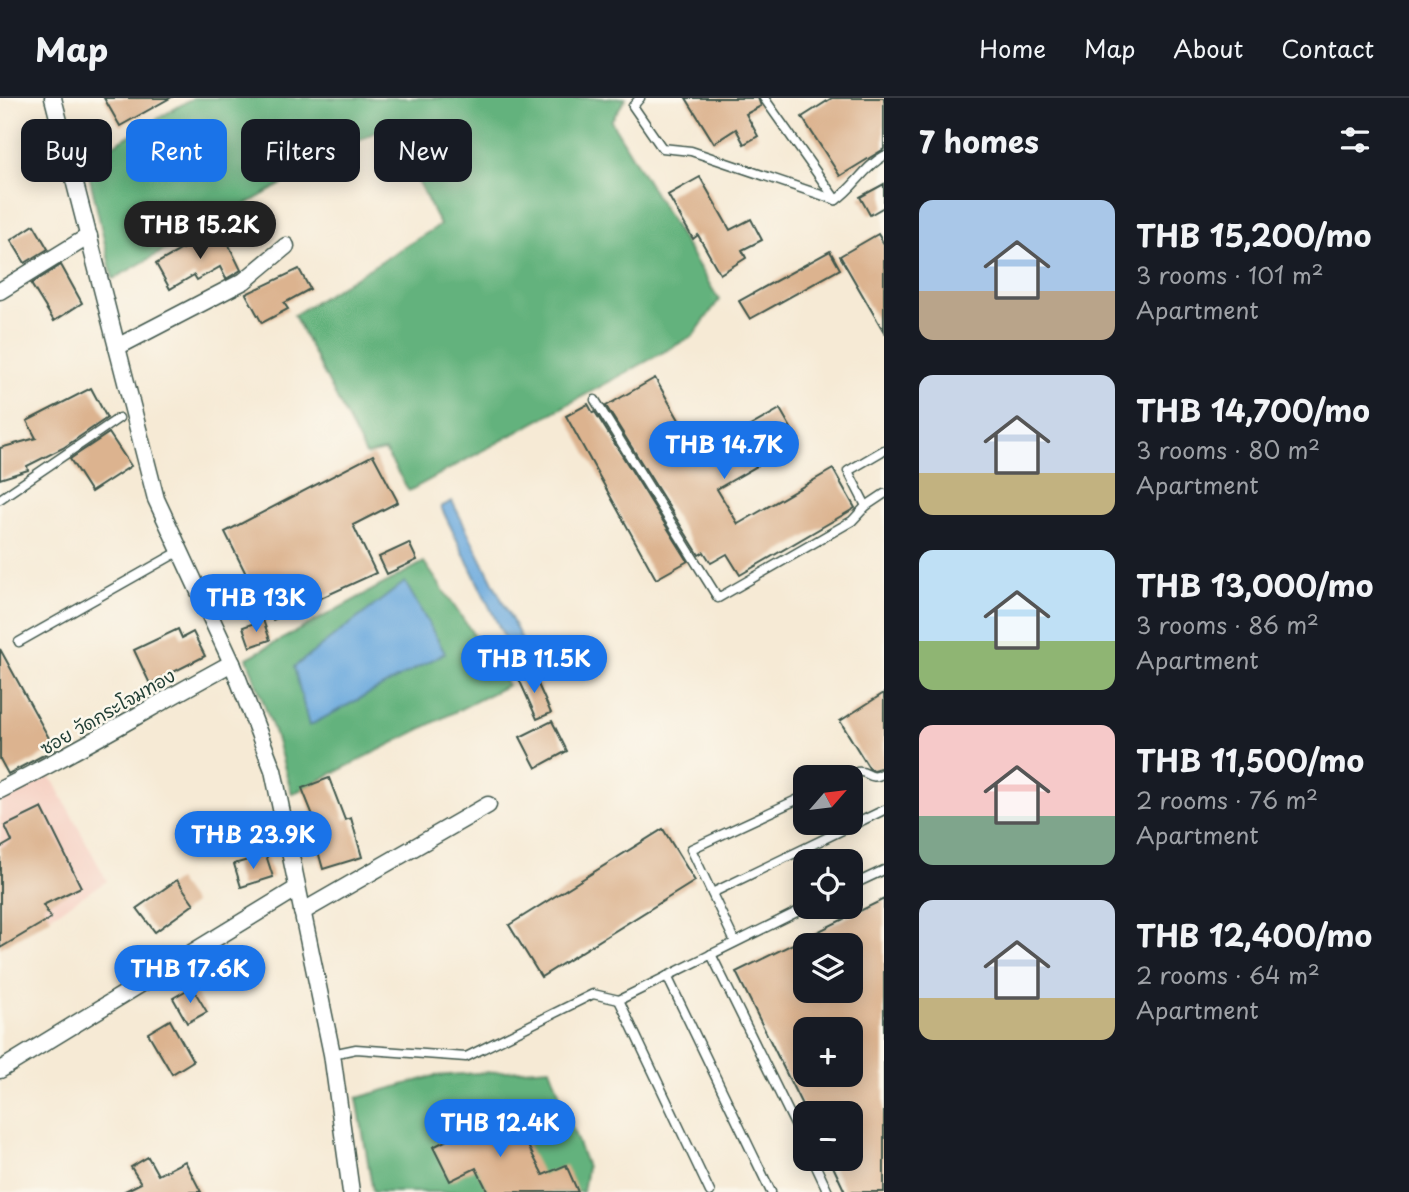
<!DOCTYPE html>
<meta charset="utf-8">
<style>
:root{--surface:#171b24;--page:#242831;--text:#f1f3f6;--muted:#9ea1a6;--line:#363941;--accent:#1a73e8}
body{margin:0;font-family:"Playpen Sans","Playpen Sans Thai",sans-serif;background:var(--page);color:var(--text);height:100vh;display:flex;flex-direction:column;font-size:26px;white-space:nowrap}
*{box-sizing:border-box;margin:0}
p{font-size:23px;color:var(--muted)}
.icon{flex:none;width:38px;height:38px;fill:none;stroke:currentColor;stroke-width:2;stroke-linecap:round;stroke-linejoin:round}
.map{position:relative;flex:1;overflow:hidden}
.drawer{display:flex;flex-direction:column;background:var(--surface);width:525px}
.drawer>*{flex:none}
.banner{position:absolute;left:21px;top:21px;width:665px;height:63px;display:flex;gap:14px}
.needle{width:46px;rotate:62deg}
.controls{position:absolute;left:793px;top:667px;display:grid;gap:14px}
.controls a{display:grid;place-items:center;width:70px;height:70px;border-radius:14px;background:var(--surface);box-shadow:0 4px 18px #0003;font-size:35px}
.price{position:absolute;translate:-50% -60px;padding:0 16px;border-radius:24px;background:var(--accent);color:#fff;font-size:23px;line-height:46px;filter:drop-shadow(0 2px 4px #0008)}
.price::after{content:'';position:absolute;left:50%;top:42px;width:21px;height:16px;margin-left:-10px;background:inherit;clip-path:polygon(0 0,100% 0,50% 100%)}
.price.current{background:#222;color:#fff}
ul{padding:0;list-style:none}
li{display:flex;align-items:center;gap:21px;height:175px;padding:0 35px}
li span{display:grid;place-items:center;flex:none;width:196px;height:140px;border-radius:14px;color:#555}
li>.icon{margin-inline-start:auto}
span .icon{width:84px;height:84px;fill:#fffc;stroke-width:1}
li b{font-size:30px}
h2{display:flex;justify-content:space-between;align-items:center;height:84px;padding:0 35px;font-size:30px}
.pill{padding:0 24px;border-radius:14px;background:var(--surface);box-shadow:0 4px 18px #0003;font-size:24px;line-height:63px}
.pill.current{background:var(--accent);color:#fff}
header{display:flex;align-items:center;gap:42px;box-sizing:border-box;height:98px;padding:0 35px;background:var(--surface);border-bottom:2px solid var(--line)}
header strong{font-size:33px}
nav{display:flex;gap:38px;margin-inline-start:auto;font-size:24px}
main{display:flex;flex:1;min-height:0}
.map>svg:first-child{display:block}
</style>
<header>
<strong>Map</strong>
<nav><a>Home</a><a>Map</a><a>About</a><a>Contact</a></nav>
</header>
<main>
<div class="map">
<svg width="884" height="1094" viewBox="0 0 884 1094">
<rect width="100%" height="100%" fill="#fbf7ec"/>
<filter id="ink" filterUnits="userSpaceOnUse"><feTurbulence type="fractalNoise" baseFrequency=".0143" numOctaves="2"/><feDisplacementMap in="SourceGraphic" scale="14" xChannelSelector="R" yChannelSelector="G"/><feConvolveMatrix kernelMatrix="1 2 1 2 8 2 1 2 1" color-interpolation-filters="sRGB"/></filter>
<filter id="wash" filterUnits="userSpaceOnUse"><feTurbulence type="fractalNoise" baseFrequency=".00686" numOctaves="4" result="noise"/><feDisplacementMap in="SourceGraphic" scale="28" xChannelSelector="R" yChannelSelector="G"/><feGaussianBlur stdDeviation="1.57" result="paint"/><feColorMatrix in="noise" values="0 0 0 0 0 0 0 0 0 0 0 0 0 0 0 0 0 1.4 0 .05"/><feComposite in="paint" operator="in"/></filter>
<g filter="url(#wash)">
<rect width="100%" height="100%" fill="#f6ead5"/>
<path fill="#f6d2c5" d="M50,677L107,783L0,850V702Z"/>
<g fill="#63b27d" stroke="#417858" stroke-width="2">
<path d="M193,0H626L611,23L719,202L693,238L409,393L385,353L366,357L294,217L440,127L389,26L113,181L86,63Z"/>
<path d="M424,464L508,587L292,696L275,636L247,560Z"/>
<path d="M550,970L587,1069L583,1094H373L357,1000L434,978Z"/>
</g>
<g fill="#6ba9dd" stroke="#457388" stroke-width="2">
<path d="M452,403L522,542L508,547L441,409Z"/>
<path d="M405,484L445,555L309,628L294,569Z"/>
</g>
<g id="blocks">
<g fill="#dcb38f" fill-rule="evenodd">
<path d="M104,0H170L120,28Z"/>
<path d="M686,0H758L761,8L746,16L758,38L744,46L736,31L714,45Z"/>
<path d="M832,0H884V51L840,78L802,19Z"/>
<path d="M700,79L730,132L751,121L762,142L742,152L746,160L720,176L698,137L693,141L668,97Z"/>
<path d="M884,86V109L870,117L860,99Z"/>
<path d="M34,127L48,151L25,165L11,142Z"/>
<path d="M222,133L241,172L226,181L220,169L197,182L194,177L170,191L156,166L198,142L199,144Z"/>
<path d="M878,136L884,146V234L840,158Z"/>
<path d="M830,153L840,171L750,221L739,203Z"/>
<path d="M61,167L82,205L54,223L31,186Z"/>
<path d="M299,171L310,191L284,205L288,211L262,225L246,196Z"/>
<path d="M655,280L699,357L780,311L799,344L717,391L738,426L833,371L855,410L740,477L727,456L711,465L704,454L699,457L606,308Z"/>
<path d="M91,290L107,320L63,350L27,368L28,372L0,381V350L36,340L27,323Z"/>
<path d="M588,306L593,315L595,314L688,463L656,481L566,318Z"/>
<path d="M109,335L131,368L91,394L70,361Z"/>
<path d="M373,357L398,404L353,427L376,475L273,522L254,479L249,482L225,434Z"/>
<path d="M409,445L417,462L387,476L379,459Z"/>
<path d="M263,522L270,542L250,549L243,529Z"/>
<path d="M178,531L182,540L193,534L205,558L150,586L134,552Z"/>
<path d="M0,551L55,651L8,676L0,661Z"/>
<path d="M532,573L551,615L537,621L518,579Z"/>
<path d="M884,595V669L873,672L869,670L840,623Z"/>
<path d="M552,623L567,653L536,670L520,639Z"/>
<path d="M329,680L345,722L351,720L362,759L323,771L312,732L318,730L302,690Z"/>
<path d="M42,710L81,789L43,807L51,820L0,850V750L12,743L5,728Z"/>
<path d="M663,731L695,783L541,879L509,827Z"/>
<path d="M266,757L273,779L241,789L234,766Z"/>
<path d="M177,782L194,806L155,834L137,810Z"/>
<path d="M884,801V1094H845L829,1060H850V1015H806L736,874ZM805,847H850V892H805ZM805,931H850V976H805Z"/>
<path d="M192,889L207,914L187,925L173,900Z"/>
<path d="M170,922L193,963L172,976L148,935Z"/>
<path d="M509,1011L543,1077L566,1067L578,1094H488L476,1070L450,1083L433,1049Z"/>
<path d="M148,1059L158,1077L185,1063L201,1094H123L141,1085L131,1069Z"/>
</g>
</g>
</g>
<g filter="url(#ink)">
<use href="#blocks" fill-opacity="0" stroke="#3f574c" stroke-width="2"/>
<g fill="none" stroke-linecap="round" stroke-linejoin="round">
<g stroke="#3f574c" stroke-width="11">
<g id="service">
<path d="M640,0L633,8L662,50L691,53L836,102"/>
<path d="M764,0L836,102"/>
<path d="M836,102C855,89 864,69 884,58"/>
<path d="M595,302L718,500L852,423L866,408L884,396"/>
<path d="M0,401L119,320"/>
<path d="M866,408L848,373L884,352"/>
<path d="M19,544L180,453"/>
<path d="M846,679C850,677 853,675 857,674C869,672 869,684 884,675"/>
<path d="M850,788L884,772"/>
<path d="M712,795L884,712"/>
<path d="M735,844L691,751L805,698"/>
<path d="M711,856L805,1047"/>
<path d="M667,878L771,1094"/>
<path d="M332,956L356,951L466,959L593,896L619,902"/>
<path d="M812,1060L828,1094"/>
<path d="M710,1094L619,902L809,808"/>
</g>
</g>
<g stroke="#3f574c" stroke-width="19">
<g id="minor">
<path d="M53,0L156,401L232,565L273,672L332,956L351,1094"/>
<path d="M0,193L89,138"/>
<path d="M117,249L244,183L286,148"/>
<path d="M0,692C79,653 154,607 232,565"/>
<path d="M302,814L488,707"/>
<path d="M0,972L296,791"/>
</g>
</g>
<use href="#service" stroke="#fff" stroke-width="8"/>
<use href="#minor" stroke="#fff" stroke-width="16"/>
</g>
</g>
<g text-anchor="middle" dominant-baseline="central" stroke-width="5" stroke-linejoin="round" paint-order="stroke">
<g font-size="18" fill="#1f3d34" stroke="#fbf7ec">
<text transform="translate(107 613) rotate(-30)">ซอย วัดกระโจมทอง</text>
</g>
</g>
</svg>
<div class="controls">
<a><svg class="needle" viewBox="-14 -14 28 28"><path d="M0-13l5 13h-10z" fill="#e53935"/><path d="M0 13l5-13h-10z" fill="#9ea1a6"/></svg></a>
<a><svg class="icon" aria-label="locate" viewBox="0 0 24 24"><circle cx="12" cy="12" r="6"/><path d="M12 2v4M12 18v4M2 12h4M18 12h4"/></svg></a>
<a><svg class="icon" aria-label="layers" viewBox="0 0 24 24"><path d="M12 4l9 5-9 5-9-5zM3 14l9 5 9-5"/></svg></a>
<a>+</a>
<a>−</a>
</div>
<b class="price current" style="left:200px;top:163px">THB 15.2K</b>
<b class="price" style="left:724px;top:383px">THB 14.7K</b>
<b class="price" style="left:256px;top:536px">THB 13K</b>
<b class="price" style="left:534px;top:597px">THB 11.5K</b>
<b class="price" style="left:253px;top:773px">THB 23.9K</b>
<b class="price" style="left:190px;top:907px">THB 17.6K</b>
<b class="price" style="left:500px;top:1061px">THB 12.4K</b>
<div class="banner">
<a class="pill">Buy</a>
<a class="pill current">Rent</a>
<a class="pill">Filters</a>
<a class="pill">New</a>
</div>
</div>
<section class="drawer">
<h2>7 homes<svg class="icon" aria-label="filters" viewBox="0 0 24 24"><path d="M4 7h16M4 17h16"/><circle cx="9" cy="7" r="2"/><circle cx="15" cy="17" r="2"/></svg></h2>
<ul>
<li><span style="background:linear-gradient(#a9c7e8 65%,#b9a48a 0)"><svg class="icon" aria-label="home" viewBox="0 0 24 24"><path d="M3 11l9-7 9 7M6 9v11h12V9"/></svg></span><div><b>THB 15,200/mo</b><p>3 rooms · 101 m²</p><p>Apartment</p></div></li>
<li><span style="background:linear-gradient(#c9d6e8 70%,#c2b280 0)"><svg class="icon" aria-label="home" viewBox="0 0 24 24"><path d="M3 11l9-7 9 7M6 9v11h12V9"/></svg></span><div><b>THB 14,700/mo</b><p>3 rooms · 80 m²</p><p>Apartment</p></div></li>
<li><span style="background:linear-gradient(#bfe0f5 65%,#8fb573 0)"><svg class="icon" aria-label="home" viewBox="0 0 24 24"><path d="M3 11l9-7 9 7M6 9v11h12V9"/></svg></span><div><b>THB 13,000/mo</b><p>3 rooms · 86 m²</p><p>Apartment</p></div></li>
<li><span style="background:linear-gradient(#f6c9c9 65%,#7fa58c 0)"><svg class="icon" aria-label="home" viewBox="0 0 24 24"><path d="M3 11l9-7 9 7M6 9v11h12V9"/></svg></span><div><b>THB 11,500/mo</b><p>2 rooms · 76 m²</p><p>Apartment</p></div></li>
<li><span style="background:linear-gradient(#c9d6e8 70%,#c2b280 0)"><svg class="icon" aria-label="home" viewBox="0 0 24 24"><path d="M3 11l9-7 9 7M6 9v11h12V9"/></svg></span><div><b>THB 12,400/mo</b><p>2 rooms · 64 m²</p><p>Apartment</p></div></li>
</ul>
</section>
</main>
